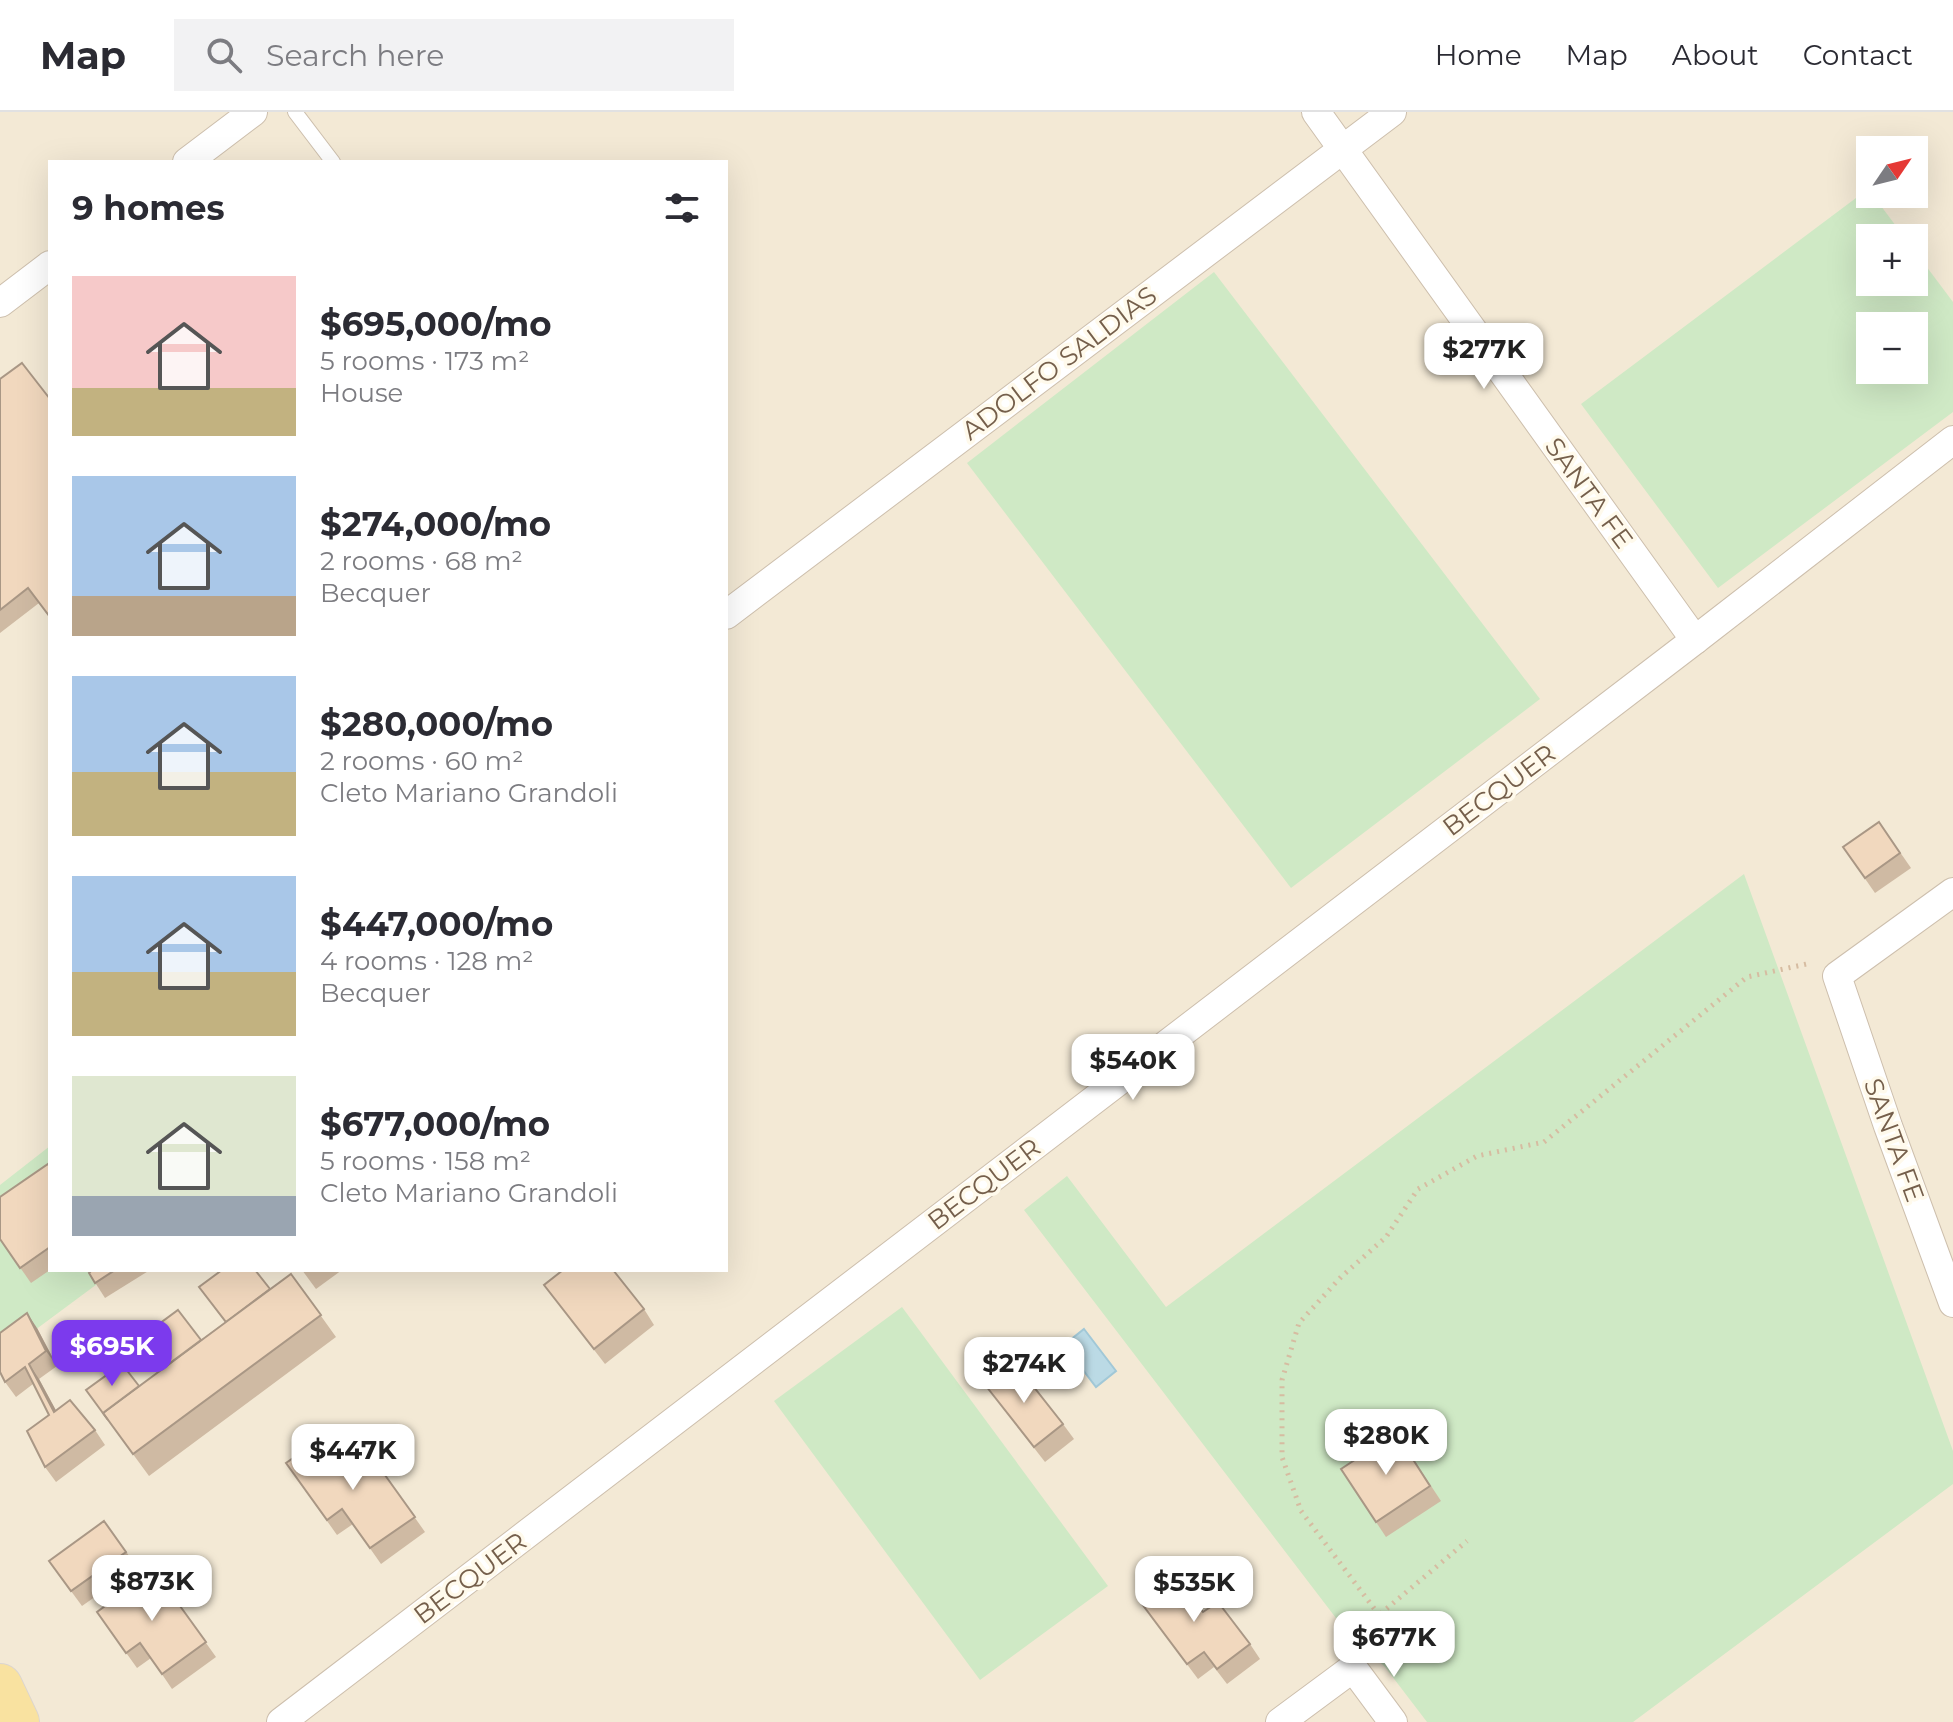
<!DOCTYPE html>
<meta charset="utf-8">
<style>
:root{--surface:#fff;--page:#f2f2f3;--text:#2b2b33;--muted:#7c7c81;--line:#e1e1e2;--accent:#7c3aed}
body{margin:0;font-family:Montserrat,sans-serif;background:var(--page);color:var(--text);height:100vh;display:flex;flex-direction:column;font-size:30px;white-space:nowrap}
*{box-sizing:border-box;margin:0}
p{font-size:26px;color:var(--muted)}
.icon{flex:none;width:44px;height:44px;fill:none;stroke:currentColor;stroke-width:2;stroke-linecap:round;stroke-linejoin:round}
.map{position:relative;flex:1;overflow:hidden}
.drawer{position:absolute;left:48px;top:48px;width:680px;height:1112px;display:flex;flex-direction:column;background:var(--surface);border-radius:0px;box-shadow:0 8px 32px #0002}
.drawer>*{flex:none}
.needle{width:52px;rotate:55deg}
.fabs{position:absolute;left:1856px;top:24px;display:grid;gap:16px}
.fabs a{display:grid;place-items:center;width:72px;height:72px;border-radius:0px;background:var(--surface);box-shadow:0 8px 32px #0002;font-size:40px}
.price{position:absolute;translate:-50% -68px;padding:0 18px;border-radius:16px;background:#fff;color:#222;font-size:26px;line-height:52px;filter:drop-shadow(0 2px 4px #0008)}
.price::after{content:'';position:absolute;left:50%;top:48px;width:24px;height:18px;margin-left:-12px;background:inherit;clip-path:polygon(0 0,100% 0,50% 100%)}
.price.current{background:var(--accent);color:#fff}
ul{padding:0;list-style:none}
li{display:flex;align-items:center;gap:24px;height:200px;padding:0 24px}
li span{display:grid;place-items:center;flex:none;width:224px;height:160px;border-radius:0px;color:#555}
li>.icon{margin-inline-start:auto}
span .icon{width:96px;height:96px;fill:#fffc;stroke-width:1}
li b{font-size:34px}
h2{display:flex;justify-content:space-between;align-items:center;height:96px;padding:0 24px;font-size:34px}
header{display:flex;align-items:center;gap:48px;box-sizing:border-box;height:112px;padding:0 40px;background:var(--surface);border-bottom:2px solid var(--line)}
header strong{font-size:38px}
nav{display:flex;gap:44px;margin-inline-start:auto;font-size:28px}
.search{width:560px;height:72px;background:var(--page);display:flex;align-items:center;gap:20px;box-sizing:border-box;padding:0 28px;border-radius:0px;color:var(--muted);font-size:30px}
.map>svg:first-child{display:block}
</style>
<header>
<strong>Map</strong>
<div class="search"><svg class="icon" aria-label="search" viewBox="0 0 24 24"><circle cx="10" cy="10" r="6"/><path d="M15 15l6 6"/></svg>Search here</div>
<nav><a>Home</a><a>Map</a><a>About</a><a>Contact</a></nav>
</header>
<div class="map">
<svg width="1953" height="1610" viewBox="0 0 1953 1610">
<rect width="100%" height="100%" fill="#fcf6e6"/>
<path fill="#f3e9d5" fill-rule="evenodd" d="M0,0H1953V1610H0ZM1870,38H1914V82H1870ZM50,50H726V1158H50ZM1870,126H1914V170H1870ZM1870,214H1914V258H1870Z"/>
<g fill="#cfe9c5" fill-rule="evenodd">
<path d="M1868,77L1870,82H1872L1905,126H1870V170H1914V138L1953,190V300L1718,476L1581,292ZM1870,214H1914V258H1870Z"/>
<path d="M1214,160L1540,587L1291,776L967,351Z"/>
<path d="M1744,762L1953,1339V1372L1633,1610H1427L1385,1555L1339,1510L1024,1098L1067,1064L1166,1195Z"/>
<path d="M50,1034V1158H116L0,1244V1073Z"/>
<path d="M902,1195L1108,1474L980,1568L774,1289Z"/>
</g>
<path fill="#bbdae5" stroke="#a1c8d7" stroke-width="2" d="M1084,1217L1116,1259L1096,1275L1064,1233Z"/>
<g fill="none" stroke-linecap="round" stroke-linejoin="round">
<g stroke="#cdbfad" stroke-width="16">
<path id="lane" d="M295,0L333,50"/>
</g>
<g stroke="#cdbfad" stroke-width="30">
<g id="street">
<path d="M1316,0L1695,528"/>
<path d="M187,50L253,0"/>
<path d="M0,191L50,153"/>
<path d="M726,503L1392,0"/>
<path d="M1953,780L1837,864L1888,1014L1953,1191"/>
<path d="M281,1610L1695,528L1953,328"/>
<path d="M1280,1610L1353,1556L1393,1610"/>
</g>
</g>
<g stroke="#dbd5d0" stroke-width="46">
<path id="primary" d="M0,1574L17,1610"/>
</g>
<g stroke="#d6bca1" stroke-width="5" stroke-dasharray="2 6" stroke-linecap="butt">
<path d="M1379,1503L1301,1399L1282,1345V1268L1299,1211L1341,1165L1386,1125L1418,1077L1477,1044L1544,1030L1747,865L1811,851"/>
<path d="M1366,1530L1379,1503L1467,1429"/>
</g>
<use href="#lane" stroke="#fff" stroke-width="14"/>
<use href="#street" stroke="#fff" stroke-width="28"/>
<use href="#primary" stroke="#f9e2a0" stroke-width="44"/>
</g>
<g fill="#cfbaa3">
<path d="M0,267L50,287V506L39,491L0,521Z"/>
<path d="M1879,710L1911,756L1875,781L1843,735Z"/>
<path d="M50,1055V1158L31,1171L0,1127Z"/>
<path d="M92,1158H150L105,1186L89,1161Z"/>
<path d="M302,1158H342L316,1177Z"/>
<path d="M291,1162L336,1225L149,1364L86,1278L139,1274L225,1210L199,1175L270,1177Z"/>
<path d="M544,1173L644,1197L654,1213L605,1252Z"/>
<path d="M37,1216L57,1254L39,1267L56,1299L95,1318L105,1333L56,1370L45,1355L49,1303L33,1272L16,1285L5,1270Z"/>
<path d="M986,1274L1063,1312L1074,1327L1045,1350Z"/>
<path d="M362,1331L425,1420L381,1452L353,1412L337,1423L286,1351L328,1355Z"/>
<path d="M1406,1336L1441,1389L1386,1425L1376,1410Z"/>
<path d="M104,1409L137,1455L82,1494L49,1449Z"/>
<path d="M154,1458L216,1545L172,1577L151,1546L137,1556L97,1500Z"/>
<path d="M1139,1488L1203,1500L1250,1532L1260,1547L1227,1572L1214,1555L1198,1567Z"/>
</g>
<g fill="#a99785">
<path d="M27,1201L37,1216L57,1254L46,1239Z"/>
<path d="M29,1252L39,1267L65,1315L54,1300Z"/>
</g>
<g fill="#f1d8be" stroke="#a99785" stroke-width="2">
<path d="M22,251L50,287V505L28,476L0,498V267Z"/>
<path d="M1879,710L1900,741L1865,766L1843,735Z"/>
<path d="M48,1052L50,1055V1135L20,1156L0,1127V1085Z"/>
<path d="M92,1158H115L95,1171L89,1161Z"/>
<path d="M222,1158H255L270,1177L226,1210L199,1175Z"/>
<path d="M563,1158H613L644,1197L594,1237L544,1173Z"/>
<path d="M291,1162L321,1203L133,1342L103,1301Z"/>
<path d="M178,1198L201,1228L162,1257L140,1226Z"/>
<path d="M27,1201L46,1239L29,1252L54,1300L70,1288L95,1318L45,1355L27,1319L49,1303L25,1255L5,1270L0,1260V1221Z"/>
<path d="M1015,1251L1063,1312L1034,1335L986,1274Z"/>
<path d="M122,1252L139,1274L103,1301L108,1308L86,1278Z"/>
<path d="M1396,1321L1430,1374L1376,1410L1341,1357Z"/>
<path d="M362,1331L415,1405L370,1436L342,1397L327,1408L286,1351L312,1333L328,1355Z"/>
<path d="M104,1409L126,1440L71,1479L49,1449Z"/>
<path d="M154,1458L206,1530L162,1562L140,1531L126,1541L97,1500Z"/>
<path d="M1174,1462L1203,1500L1218,1490L1250,1532L1217,1557L1204,1540L1187,1552L1139,1488Z"/>
</g>
<g text-anchor="middle" dominant-baseline="central" stroke-width="7" stroke-linejoin="round" paint-order="stroke">
<g font-size="26" fill="#755f4b" stroke="#fffaec">
<text transform="translate(1059 251) rotate(-37)">ADOLFO SALDIAS</text>
<text transform="translate(1589 381) rotate(54)">SANTA FE</text>
<text transform="translate(1499 678) rotate(-37)">BECQUER</text>
<text transform="translate(1894 1028) rotate(70)">SANTA FE</text>
<text transform="translate(984 1072) rotate(-37)">BECQUER</text>
<text transform="translate(470 1466) rotate(-37)">BECQUER</text>
</g>
</g>
</svg>
<div class="fabs">
<a><svg class="needle" viewBox="-14 -14 28 28"><path d="M0-13l5 13h-10z" fill="#e53935"/><path d="M0 13l5-13h-10z" fill="#7c7c81"/></svg></a>
<a>+</a>
<a>−</a>
</div>
<b class="price" style="left:1484px;top:279px">$277K</b>
<b class="price" style="left:1133px;top:990px">$540K</b>
<b class="price current" style="left:112px;top:1276px">$695K</b>
<b class="price" style="left:1024px;top:1293px">$274K</b>
<b class="price" style="left:1386px;top:1365px">$280K</b>
<b class="price" style="left:353px;top:1380px">$447K</b>
<b class="price" style="left:152px;top:1511px">$873K</b>
<b class="price" style="left:1194px;top:1512px">$535K</b>
<b class="price" style="left:1394px;top:1567px">$677K</b>
<section class="drawer">
<h2>9 homes<svg class="icon" aria-label="filters" viewBox="0 0 24 24"><path d="M4 7h16M4 17h16"/><circle cx="9" cy="7" r="2"/><circle cx="15" cy="17" r="2"/></svg></h2>
<ul>
<li><span style="background:linear-gradient(#f6c9c9 70%,#c2b280 0)"><svg class="icon" aria-label="home" viewBox="0 0 24 24"><path d="M3 11l9-7 9 7M6 9v11h12V9"/></svg></span><div><b>$695,000/mo</b><p>5 rooms · 173 m²</p><p>House</p></div></li>
<li><span style="background:linear-gradient(#a9c7e8 75%,#b9a48a 0)"><svg class="icon" aria-label="home" viewBox="0 0 24 24"><path d="M3 11l9-7 9 7M6 9v11h12V9"/></svg></span><div><b>$274,000/mo</b><p>2 rooms · 68 m²</p><p>Becquer</p></div></li>
<li><span style="background:linear-gradient(#a9c7e8 60%,#c2b280 0)"><svg class="icon" aria-label="home" viewBox="0 0 24 24"><path d="M3 11l9-7 9 7M6 9v11h12V9"/></svg></span><div><b>$280,000/mo</b><p>2 rooms · 60 m²</p><p>Cleto Mariano Grandoli</p></div></li>
<li><span style="background:linear-gradient(#a9c7e8 60%,#c2b280 0)"><svg class="icon" aria-label="home" viewBox="0 0 24 24"><path d="M3 11l9-7 9 7M6 9v11h12V9"/></svg></span><div><b>$447,000/mo</b><p>4 rooms · 128 m²</p><p>Becquer</p></div></li>
<li><span style="background:linear-gradient(#dfe7d0 75%,#9aa5b1 0)"><svg class="icon" aria-label="home" viewBox="0 0 24 24"><path d="M3 11l9-7 9 7M6 9v11h12V9"/></svg></span><div><b>$677,000/mo</b><p>5 rooms · 158 m²</p><p>Cleto Mariano Grandoli</p></div></li>
</ul>
</section>
</div>
